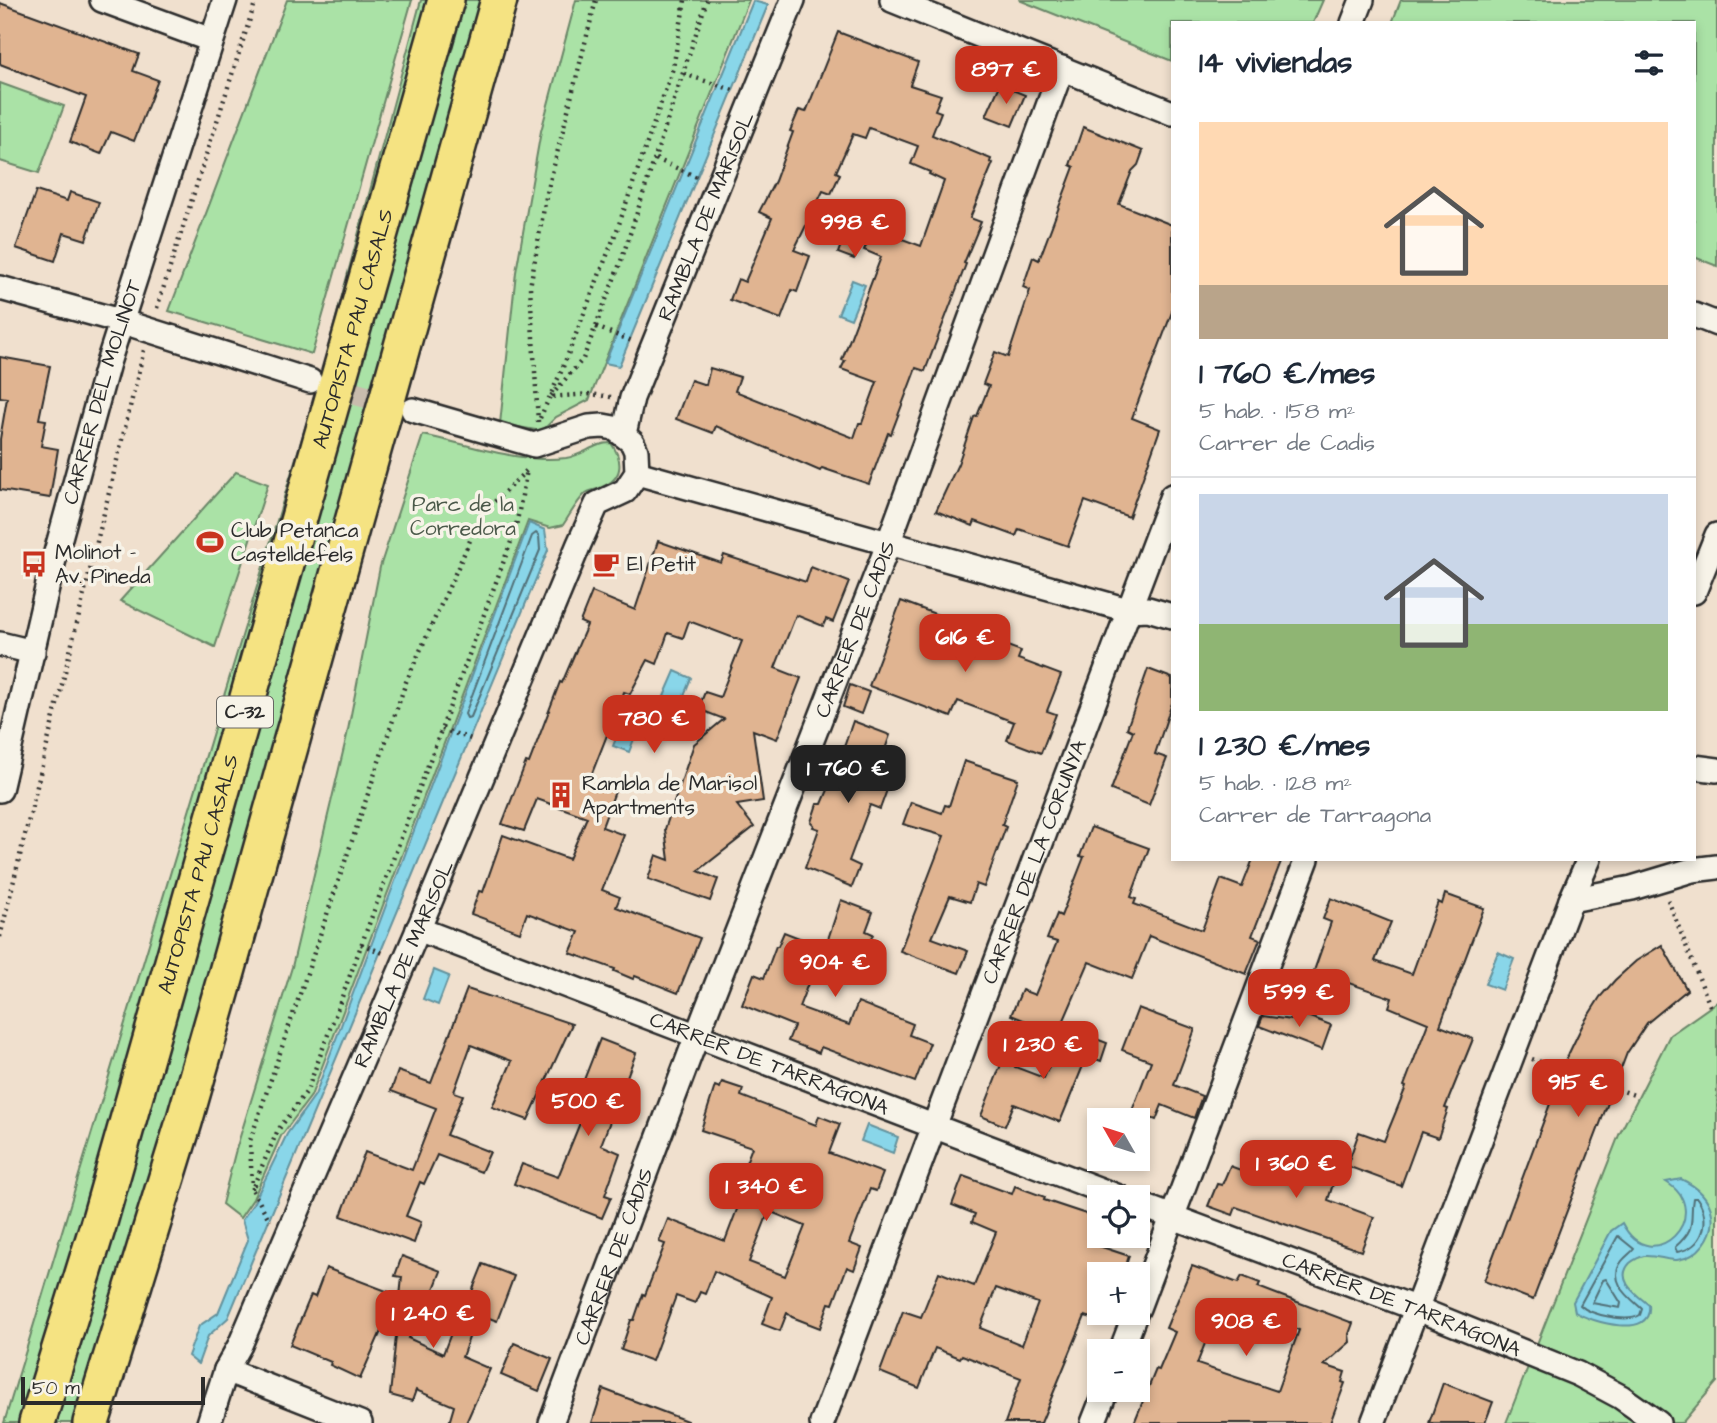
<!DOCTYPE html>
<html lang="es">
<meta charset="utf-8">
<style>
:root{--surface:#fff;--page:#f2f2f3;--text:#1f2937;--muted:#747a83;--line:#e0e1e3;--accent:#c8321e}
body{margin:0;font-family:"Architects Daughter",sans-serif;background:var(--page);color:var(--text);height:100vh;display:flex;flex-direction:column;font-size:26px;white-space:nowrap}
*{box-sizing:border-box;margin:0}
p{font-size:23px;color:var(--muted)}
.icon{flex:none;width:38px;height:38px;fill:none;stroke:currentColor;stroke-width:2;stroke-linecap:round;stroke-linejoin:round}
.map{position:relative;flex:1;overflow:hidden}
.details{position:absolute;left:1171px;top:21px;width:525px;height:840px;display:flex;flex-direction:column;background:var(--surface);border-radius:0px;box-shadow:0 4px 10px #0003}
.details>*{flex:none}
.needle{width:46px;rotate:309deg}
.buttons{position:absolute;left:1087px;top:1108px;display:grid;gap:14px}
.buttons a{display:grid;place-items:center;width:63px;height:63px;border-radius:0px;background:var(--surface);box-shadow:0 4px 10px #0003;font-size:35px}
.scale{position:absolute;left:21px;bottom:18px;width:184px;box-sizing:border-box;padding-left:7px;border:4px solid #2b2b2b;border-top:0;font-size:19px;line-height:24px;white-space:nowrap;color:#2b2b2b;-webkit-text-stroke:5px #f7f3e8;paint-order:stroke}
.price{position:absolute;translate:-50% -60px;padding:0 16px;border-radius:14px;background:var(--accent);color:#fff;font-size:23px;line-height:46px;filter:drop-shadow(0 2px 4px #0008)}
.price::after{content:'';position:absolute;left:50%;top:42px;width:21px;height:16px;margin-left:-10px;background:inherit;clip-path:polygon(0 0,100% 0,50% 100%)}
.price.active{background:#222;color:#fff}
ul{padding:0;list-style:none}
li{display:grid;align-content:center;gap:14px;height:371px;padding:0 28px}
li+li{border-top:2px solid var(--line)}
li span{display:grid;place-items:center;height:217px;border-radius:0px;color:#555}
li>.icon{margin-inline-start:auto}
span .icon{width:126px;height:126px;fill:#fffc;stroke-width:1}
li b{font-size:30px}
h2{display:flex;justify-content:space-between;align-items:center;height:84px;padding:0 28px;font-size:30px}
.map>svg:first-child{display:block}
</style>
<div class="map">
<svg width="1717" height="1423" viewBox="0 0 1717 1423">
<rect width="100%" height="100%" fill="#f0e0ce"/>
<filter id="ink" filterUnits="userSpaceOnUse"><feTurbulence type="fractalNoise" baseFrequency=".0143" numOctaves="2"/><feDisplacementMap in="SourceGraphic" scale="14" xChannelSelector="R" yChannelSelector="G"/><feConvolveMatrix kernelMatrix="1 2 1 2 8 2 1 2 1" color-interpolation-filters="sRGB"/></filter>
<g filter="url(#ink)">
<g fill="#aae2a6" stroke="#6a8668" stroke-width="2">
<path d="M287,0H412L312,354L169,311Z"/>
<path d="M421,0H516L106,1423H4L318,385Z"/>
<path d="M576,0H749L589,400L556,417L542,431L500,424L516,272L541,131Z"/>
<path d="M1019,0H1323L1313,23H1172V61Z"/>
<path d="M1401,0H1717V266L1694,257V23H1392Z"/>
<path d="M0,83L64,106L39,173L0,161Z"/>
<path d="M423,435C468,444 521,464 566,458C584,455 594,443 611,443C623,460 624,478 602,487C597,490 590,490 586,493C577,501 570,515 563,525L550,528L528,521L311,1096L281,1136L253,1199L240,1218L222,1204L235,1153L292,967L347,735L380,567Z"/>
<path d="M236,472L268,484L215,647L120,601Z"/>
<path d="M1717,1002V1382L1682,1423H1506L1619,1135L1670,1035Z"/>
</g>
<g fill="#89d6e9" stroke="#63929d" stroke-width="2">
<path d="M753,1L768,5L619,366L605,363Z"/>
<path d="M852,280L865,285L851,319L838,314Z"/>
<path d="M529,523L545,530L548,550L228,1318L208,1336L198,1364L188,1356L199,1326L218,1313L248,1240L242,1220L253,1204L287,1134L315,1095Z"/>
<path d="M675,671L691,678L683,698L686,703L681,708L662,701Z"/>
<path d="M627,711L643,716L629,752L613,746Z"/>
<path d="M1498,952L1514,959L1502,990L1485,984Z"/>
<path d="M434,970L449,976L438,1005L423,999Z"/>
<path d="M867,1125L898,1137L893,1153L861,1141Z"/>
<path d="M1681,1179C1696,1186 1709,1196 1712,1214C1716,1235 1698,1258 1677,1260C1666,1260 1655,1255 1644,1256C1639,1257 1634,1260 1630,1263C1614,1280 1637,1295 1649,1305C1653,1340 1591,1322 1575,1312L1573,1302L1611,1231L1622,1223C1652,1281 1717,1213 1666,1182Z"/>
</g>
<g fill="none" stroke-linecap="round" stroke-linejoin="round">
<g stroke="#516f77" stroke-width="2">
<path d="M536,533L539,536L540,550L471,717L467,718L465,714L532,536Z"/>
<path d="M1693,1198H1697C1712,1219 1704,1248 1677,1252L1675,1247C1698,1227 1689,1221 1693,1198Z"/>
<path d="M1618,1236L1634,1249C1631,1253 1626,1256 1622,1261C1607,1281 1629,1297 1642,1309L1640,1315C1628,1323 1590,1315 1580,1305Z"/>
<path d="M1606,1279L1621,1303L1620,1308L1592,1303L1603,1280Z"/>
</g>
</g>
<g fill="#e0b491" stroke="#2b2b2b" stroke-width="2" fill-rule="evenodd">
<path d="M0,3L139,54L133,71L158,80L134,141L111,132L101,154L70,142L86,97L0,64Z"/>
<path d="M838,32L918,62L910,85L941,95L935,110L941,112L932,135L991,159L990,162L993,163L970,218L981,222L964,263L966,264L925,371L916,368L891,434L888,433L869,484L822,468L820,471L716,426L713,433L676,419L691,380L706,385L710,368L740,377L735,391L854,438L859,423H862L877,382L841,369L845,361L842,360L881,257L864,250L873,228L921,246L944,181L929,174L930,172L911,164L918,146L869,128L865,138L853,134L836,172L840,174L831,194L823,191L794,250L810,256L797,292L792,290L781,319L730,300L738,279L745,282L772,218L759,212L775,181L793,132L790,131L799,110L806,112Z"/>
<path d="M1000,85L1025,95L1012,126L986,116Z"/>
<path d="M1083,127L1143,151L1138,165L1132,171L1119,204L1172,225V312L1132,418L1160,429L1129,517L1085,501L1068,546L1019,529L1016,536L975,521L973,526L936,511L958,464L974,417L977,416L989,386L983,384L995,352L1008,357L1030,290L1023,287L1033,257L1039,260L1074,167L1070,165Z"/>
<path d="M36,191L67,201L70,192L99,202L86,240L64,233L55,261L16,248Z"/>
<path d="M857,201L874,208L854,259L838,253Z"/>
<path d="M0,357L50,366L39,419L46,420L41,446L58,449L50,498L0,490V439L7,398L0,397Z"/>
<path d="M658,541L721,563L724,555L806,582L811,567L849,582L833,622L826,619L823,626L796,615L775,668L801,678L777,739L753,730L763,801L737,805L754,827L698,871L718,879L710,901L648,879L656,855L669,860L665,829L694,744L724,719L698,709L705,692L720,697L742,641L689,621L683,638L668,633L657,664L648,660L630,694L624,692L587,786L599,790L603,780L617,786L602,827L624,835L602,890L620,897L616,907L700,938L678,993L635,976L633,979L614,971L615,969L570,953L579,932L527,913L520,932L471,914L479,891L483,892L503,835L569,859L587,817L537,799L524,831L502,824L526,762L529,763L560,682L562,683L587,625L580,622L592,592L635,610Z"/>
<path d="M901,601L980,631L978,635L1021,651L1018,659L1061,675L1047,711L1056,714L1041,753L1007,740L1014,722L958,701L951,717L869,686Z"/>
<path d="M1148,669L1172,678V703L1155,754L1167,758L1149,805L1111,790L1133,731L1127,728Z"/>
<path d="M850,685L869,692L861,714L843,707Z"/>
<path d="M853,721L890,735L874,781L888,787L880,809L870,805L849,861L860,866L852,887L805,868L819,829L813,827L814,825L811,822L817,804H822L845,750H843Z"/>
<path d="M964,761L1018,779L1002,825L1006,827L984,887L976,884L970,902L950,896L932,938L968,951L959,973L900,951L944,836L903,824L911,802L942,813L945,805L949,806Z"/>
<path d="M1091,827L1149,848L1131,897L1136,899L1134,904L1202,930L1221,879L1242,887L1253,859H1282L1252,936L1260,939L1246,974L1149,936L1132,979L1089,962L1058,1034L1011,1015L1022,990L1035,995L1057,942L1047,939L1057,914L1061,916L1084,857L1080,856Z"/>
<path d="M1445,894L1484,908L1440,1026L1473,1039L1445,1108L1448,1109L1438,1138L1421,1132L1401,1186L1347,1166L1359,1132L1384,1141L1406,1087L1404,1086L1428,1023L1389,1007L1392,998L1314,971L1331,922L1323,919L1331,898L1391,922L1375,961L1412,974L1438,902L1442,904Z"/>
<path d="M841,900L873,912L866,931L873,934L854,982L814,968L799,1007L849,1025L858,1002L913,1024L909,1035L930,1043L915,1082L821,1047L819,1053L788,1041L794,1026L742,1005L754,974L764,978L776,946H778L784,932L825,948Z"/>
<path d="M1662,945L1687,990L1647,1023L1627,1053L1533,1300L1484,1281L1569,1053L1583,1024L1600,997L1615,980L1636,961Z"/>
<path d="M467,989L572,1024L528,1120L492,1107L512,1061L471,1045L454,1092L463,1095L446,1135L490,1152L481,1172L437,1155L424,1184L420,1182L406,1216L421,1222L414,1243L341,1216L365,1152L412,1170L436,1108L391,1091L398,1071L431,1083Z"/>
<path d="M1138,1008L1195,1029L1174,1085L1202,1096L1194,1118L1162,1105L1156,1120L1132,1111L1151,1061L1122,1050Z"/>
<path d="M1294,1011L1331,1025L1322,1050L1259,1026L1263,1016L1291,1020Z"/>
<path d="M1065,1027L1107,1043L1101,1061L1087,1056L1060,1122L1014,1104L1005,1126L981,1116L1002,1062L1044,1078Z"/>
<path d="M600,1039L636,1053L601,1145L620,1153L605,1195L611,1197L602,1218L514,1184L522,1164L558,1177L582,1118L571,1113Z"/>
<path d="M722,1082L743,1089L741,1096L816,1125L819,1116L840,1124L829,1153L883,1173L876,1191L870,1189L849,1243L862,1248L854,1270L847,1267L833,1304L829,1303L820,1328L792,1317L787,1313L780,1331L762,1324L772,1297L714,1271L705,1294L700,1292L695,1303L676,1296L652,1361L621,1350L631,1320H634L643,1294L645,1295L665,1244L659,1242L668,1219L725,1241L750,1175L742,1173L752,1147L701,1130L715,1086L720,1088ZM769,1211L805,1226L785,1276L749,1262Z"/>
<path d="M1309,1147L1341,1159L1328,1200L1374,1217L1361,1251L1236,1207L1233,1215L1208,1206L1217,1184L1222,1185L1230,1166L1246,1172L1248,1165L1297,1184Z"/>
<path d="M963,1176L1012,1194L1015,1186L1045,1197L1044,1200L1098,1218L1090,1243L1129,1256L1123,1274H1099V1320L1085,1316L1041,1423H1005L1021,1378L962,1355L960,1358L935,1348L919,1388L880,1372L903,1311L921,1317L939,1272L974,1286L996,1232L972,1222L975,1214L952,1205ZM996,1288L1038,1303L1022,1345L980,1328Z"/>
<path d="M402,1256L441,1271L427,1307L422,1305L408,1338L443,1354L458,1315L475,1321L462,1357L490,1369L466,1423H449L454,1406L416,1390L412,1401L390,1395L402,1277L395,1276Z"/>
<path d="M483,1264L514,1276L497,1321L465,1309Z"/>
<path d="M1192,1266L1238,1283L1242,1276L1260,1283L1258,1287L1271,1292L1353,1323L1349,1334L1350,1342L1324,1365L1345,1372L1342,1382L1345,1383L1330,1423H1134L1156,1369L1159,1370L1175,1332L1166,1328ZM1262,1316L1299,1330L1277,1391L1197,1364L1213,1323L1253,1339Z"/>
<path d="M326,1268L397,1295L360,1379L330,1365L331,1362L290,1345L311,1295L315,1297Z"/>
<path d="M514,1343L552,1359L539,1391L501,1375Z"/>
<path d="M1443,1383L1493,1402L1485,1423H1429Z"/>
<path d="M603,1389L687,1421V1423H592Z"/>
</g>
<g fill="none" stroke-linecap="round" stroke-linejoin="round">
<path stroke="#c9bcad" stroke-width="23" stroke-dasharray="23 11" stroke-linecap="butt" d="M322,384L397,405"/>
<g stroke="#2b2b2b" stroke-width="28">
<g id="minor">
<path d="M102,0L211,40"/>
<path d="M892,0L1172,113"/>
<path d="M1353,23L1362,0"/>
<path d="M0,288L120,321L310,381"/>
<path d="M1694,315L1717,324"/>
<path id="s1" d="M624,434L632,398L793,0"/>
<path d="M637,473L1128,610L1148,609L1172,616"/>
<path d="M1694,592L1717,535"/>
<path d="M0,644L33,652"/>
<path d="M1694,767L1717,770"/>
<path id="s2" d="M0,790L52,567L108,363L225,0"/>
<path d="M1571,900L1632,888L1692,870L1717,867"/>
<path id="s3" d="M418,929L1119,1197"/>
<path id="s4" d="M1138,1204L1415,1308L1578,1374L1621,1397L1658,1423"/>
<path d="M1138,1308L1307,859"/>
<path d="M1121,1351L1136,1312"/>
<path d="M226,1370L360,1423"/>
<path id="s5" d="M209,1423L226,1370L240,1345L430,902L579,544L597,504L625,491L637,473L636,451L632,442L614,428L603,426L589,427L534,445L413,410"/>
<path id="s6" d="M551,1423L704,1017L884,555L1062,68"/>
<path id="s7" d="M822,1423L1172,496"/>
<path d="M1093,1423L1106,1390"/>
<path d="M1373,1423L1571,900L1589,859"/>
</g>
</g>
<g stroke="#2b2b2b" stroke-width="40">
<g id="highway">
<path id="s8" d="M37,1423L100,1219L446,0"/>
<path d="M91,1423L184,1122L225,979L499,0"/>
</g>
</g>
<g stroke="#2b2b2b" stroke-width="4.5" stroke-dasharray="2 5" stroke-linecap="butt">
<path d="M684,74L733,90"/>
<path d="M656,159L697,177"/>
<path d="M157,308L256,0"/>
<path d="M596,327L632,341"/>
<path d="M611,397L591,394L550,397L583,359L621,261L707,0"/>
<path d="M540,418L561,372L617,230L673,68L685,0"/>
<path d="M538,422L530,287L546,197L596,0"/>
<path d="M442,729L474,740"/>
<path d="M1668,900L1710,1006"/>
<path d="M0,937L144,350"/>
<path d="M361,944L383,953"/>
<path d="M1532,1059L1637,1096"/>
<path d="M252,1189L250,1141L406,682L482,514L527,470L515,531L307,1091L278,1130L252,1189L270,1221"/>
</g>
<use href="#minor" stroke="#f7f3e8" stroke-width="23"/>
<use href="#highway" stroke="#f5e382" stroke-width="35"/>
</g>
</g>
<defs>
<g id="stadium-bare" transform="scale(2.1)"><path d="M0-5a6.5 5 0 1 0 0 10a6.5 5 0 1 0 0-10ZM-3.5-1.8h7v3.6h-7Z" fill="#c8321e" stroke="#f7f3e8" stroke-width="2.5" paint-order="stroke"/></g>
<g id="bus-bare" transform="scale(2.1)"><path d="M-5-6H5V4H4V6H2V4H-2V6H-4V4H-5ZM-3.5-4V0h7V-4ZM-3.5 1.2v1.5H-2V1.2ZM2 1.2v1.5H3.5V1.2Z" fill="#c8321e" stroke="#f7f3e8" stroke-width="2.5" paint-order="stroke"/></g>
<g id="cafe-bare" transform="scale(2.1)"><path d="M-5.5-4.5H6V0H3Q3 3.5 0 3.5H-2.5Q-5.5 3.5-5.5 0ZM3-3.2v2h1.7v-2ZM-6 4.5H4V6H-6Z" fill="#c8321e" stroke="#f7f3e8" stroke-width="2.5" paint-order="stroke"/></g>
<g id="building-bare" transform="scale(2.1)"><path d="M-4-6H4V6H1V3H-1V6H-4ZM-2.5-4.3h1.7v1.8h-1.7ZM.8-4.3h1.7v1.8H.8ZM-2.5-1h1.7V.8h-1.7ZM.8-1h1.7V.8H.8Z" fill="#c8321e" stroke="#f7f3e8" stroke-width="2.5" paint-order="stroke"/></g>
</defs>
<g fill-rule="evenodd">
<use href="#stadium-bare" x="210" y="542"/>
<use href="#bus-bare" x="34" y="564"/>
<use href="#cafe-bare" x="606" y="564"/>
<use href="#building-bare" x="561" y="795"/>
</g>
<g text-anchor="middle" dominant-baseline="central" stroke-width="7" stroke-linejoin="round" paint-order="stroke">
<rect fill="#f7f3e8" stroke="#686764" stroke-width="2" x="217" y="696.5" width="56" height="31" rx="5"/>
<g font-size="19" font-weight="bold" fill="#2b2b2b">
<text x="245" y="712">C-32</text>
</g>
<g font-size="21" fill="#2b2b2b" stroke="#f7f3e8">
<text stroke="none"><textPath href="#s1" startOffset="233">RAMBLA DE MARISOL</textPath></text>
<text stroke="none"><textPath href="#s8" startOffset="1139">AUTOPISTA PAU CASALS</textPath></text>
<text stroke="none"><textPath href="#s2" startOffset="411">CARRER DEL MOLINOT</textPath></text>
<text stroke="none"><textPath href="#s6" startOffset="850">CARRER DE CADIS</textPath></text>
<text stroke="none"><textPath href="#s7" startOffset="600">CARRER DE LA CORUNYA</textPath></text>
<text stroke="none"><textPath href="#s8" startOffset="572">AUTOPISTA PAU CASALS</textPath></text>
<text stroke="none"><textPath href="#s5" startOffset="499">RAMBLA DE MARISOL</textPath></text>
<text stroke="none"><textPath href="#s3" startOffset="376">CARRER DE TARRAGONA</textPath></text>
<text stroke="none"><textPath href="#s6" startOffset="178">CARRER DE CADIS</textPath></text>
<text stroke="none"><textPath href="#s4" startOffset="282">CARRER DE TARRAGONA</textPath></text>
</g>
<g font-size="21" fill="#4b594a" stroke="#f7f3e8">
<text x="463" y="504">Parc de la<tspan x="463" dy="24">Corredora</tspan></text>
</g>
<g font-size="21" fill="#2b2b2b" stroke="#f7f3e8" text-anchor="start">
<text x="231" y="530">Club Petanca<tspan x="231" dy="24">Castelldefels</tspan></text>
<text x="55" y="552">Molinot -<tspan x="55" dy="24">Av. Pineda</tspan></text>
<text x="627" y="564">El Petit</text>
<text x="582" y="783">Rambla de Marisol<tspan x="582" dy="24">Apartments</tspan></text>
</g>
</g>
</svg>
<div class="buttons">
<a><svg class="needle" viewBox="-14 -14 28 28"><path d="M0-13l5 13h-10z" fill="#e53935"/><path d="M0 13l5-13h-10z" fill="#747a83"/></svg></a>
<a><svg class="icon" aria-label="locate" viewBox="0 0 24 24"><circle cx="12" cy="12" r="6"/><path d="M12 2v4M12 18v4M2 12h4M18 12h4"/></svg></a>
<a>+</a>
<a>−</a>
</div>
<div class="scale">50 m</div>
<b class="price" style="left:1006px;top:106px">897 €</b>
<b class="price" style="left:855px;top:259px">998 €</b>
<b class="price" style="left:965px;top:674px">616 €</b>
<b class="price" style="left:654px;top:755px">780 €</b>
<b class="price active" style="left:848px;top:805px">1 760 €</b>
<b class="price" style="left:835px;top:999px">904 €</b>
<b class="price" style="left:1299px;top:1029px">599 €</b>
<b class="price" style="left:1043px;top:1081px">1 230 €</b>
<b class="price" style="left:1578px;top:1119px">915 €</b>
<b class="price" style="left:588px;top:1138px">500 €</b>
<b class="price" style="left:1296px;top:1200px">1 360 €</b>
<b class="price" style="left:766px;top:1223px">1 340 €</b>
<b class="price" style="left:433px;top:1350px">1 240 €</b>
<b class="price" style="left:1246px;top:1358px">908 €</b>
<section class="details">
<h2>14 viviendas<svg class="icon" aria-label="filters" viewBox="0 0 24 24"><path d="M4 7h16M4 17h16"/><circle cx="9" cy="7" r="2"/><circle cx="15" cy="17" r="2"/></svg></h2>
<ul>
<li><span style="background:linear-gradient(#ffd9b3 75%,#b9a48a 0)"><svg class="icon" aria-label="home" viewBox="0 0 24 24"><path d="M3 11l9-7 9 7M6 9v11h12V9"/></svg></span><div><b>1 760 €/mes</b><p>5 hab. · 158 m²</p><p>Carrer de Cadis</p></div></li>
<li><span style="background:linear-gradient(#c9d6e8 60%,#8fb573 0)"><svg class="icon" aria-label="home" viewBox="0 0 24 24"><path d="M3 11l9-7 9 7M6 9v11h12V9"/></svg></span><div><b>1 230 €/mes</b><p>5 hab. · 128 m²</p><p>Carrer de Tarragona</p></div></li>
</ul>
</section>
</div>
